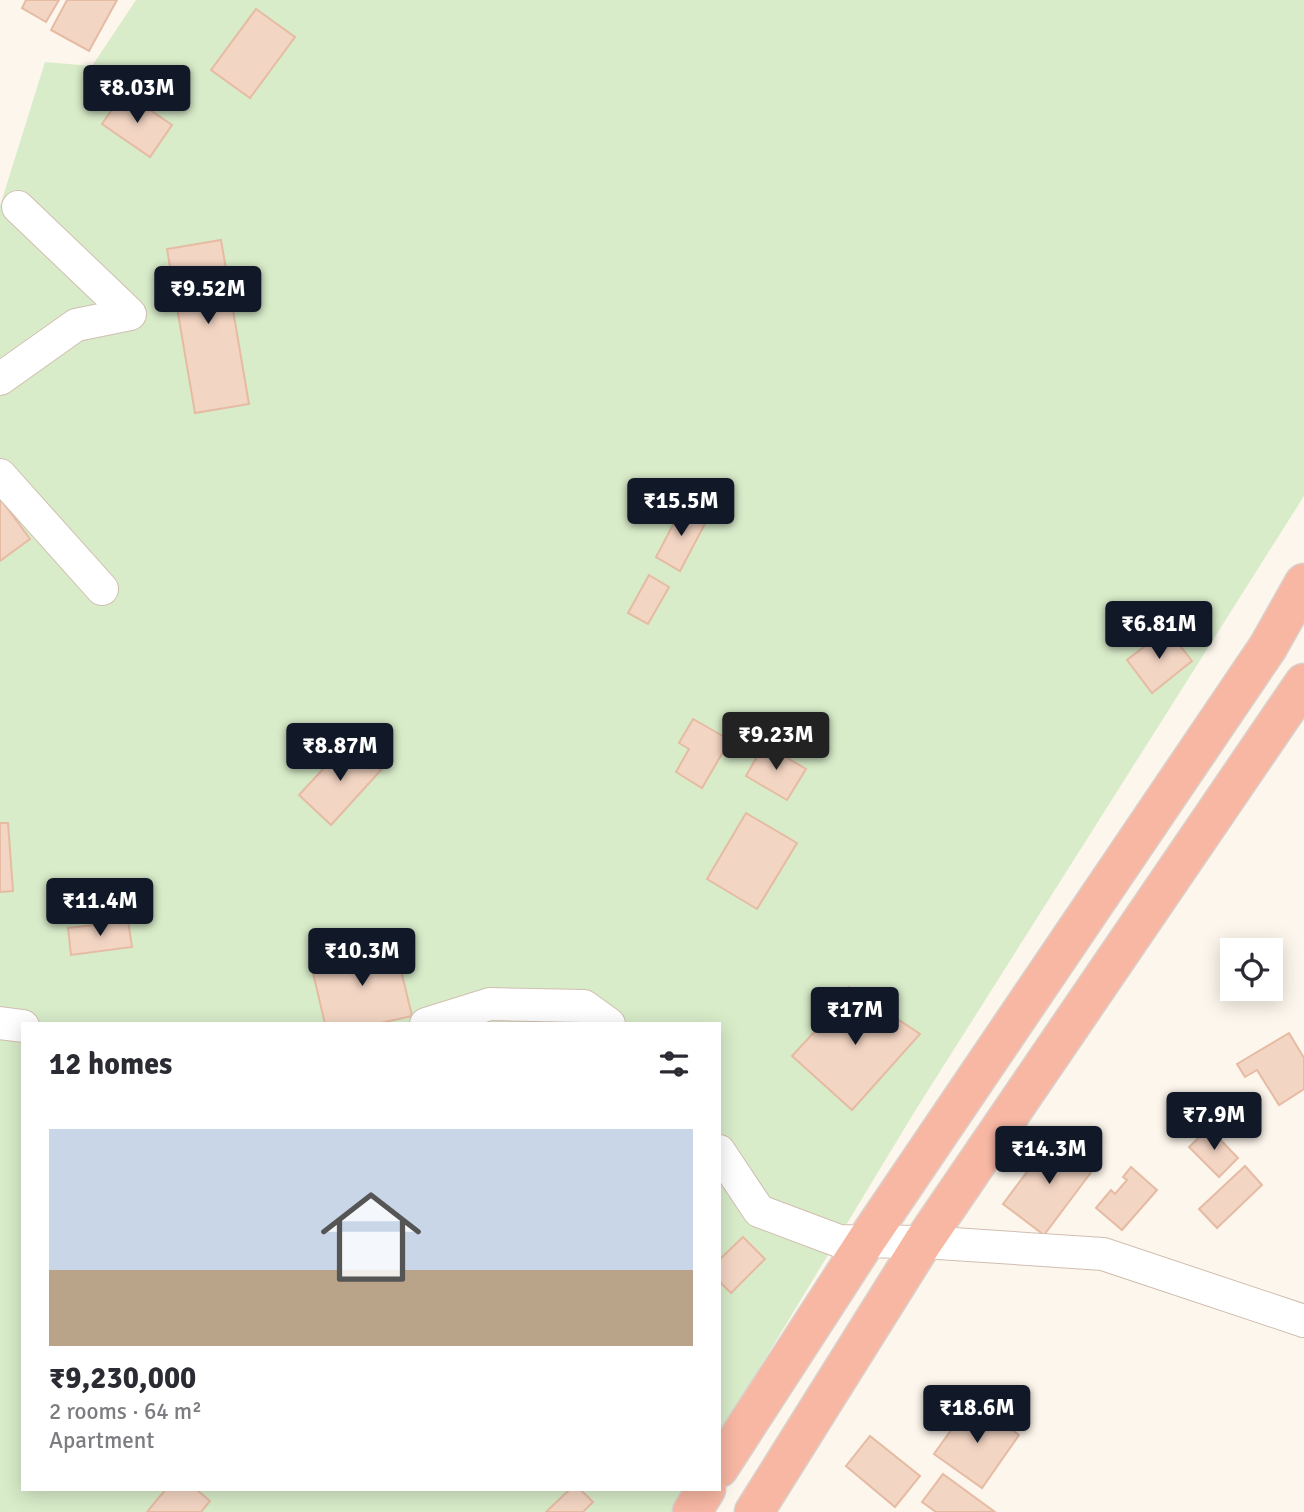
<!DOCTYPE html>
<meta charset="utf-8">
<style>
:root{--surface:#fff;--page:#f2f2f3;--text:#2b2b33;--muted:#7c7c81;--line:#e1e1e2;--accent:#111827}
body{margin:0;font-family:Signika,sans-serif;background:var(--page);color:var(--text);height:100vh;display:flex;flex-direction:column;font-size:26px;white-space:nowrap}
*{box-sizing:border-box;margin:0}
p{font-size:23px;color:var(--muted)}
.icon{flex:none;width:38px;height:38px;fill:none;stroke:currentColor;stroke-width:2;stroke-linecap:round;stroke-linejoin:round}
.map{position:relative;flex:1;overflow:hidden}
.side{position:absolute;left:21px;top:1022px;width:700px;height:469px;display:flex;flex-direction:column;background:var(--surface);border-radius:0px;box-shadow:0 4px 18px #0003}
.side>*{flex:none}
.controls{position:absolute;left:1220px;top:938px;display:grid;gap:14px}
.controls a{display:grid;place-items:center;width:63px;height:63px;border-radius:0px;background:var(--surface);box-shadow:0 4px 18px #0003;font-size:35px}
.price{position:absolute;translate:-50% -60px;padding:0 16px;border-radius:7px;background:var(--accent);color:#fff;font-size:23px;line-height:46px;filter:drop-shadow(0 2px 4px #0008)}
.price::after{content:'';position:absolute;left:50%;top:42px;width:21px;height:16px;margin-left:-10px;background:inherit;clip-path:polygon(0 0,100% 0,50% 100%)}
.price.current{background:#222;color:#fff}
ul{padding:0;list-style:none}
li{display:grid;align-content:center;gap:14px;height:371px;padding:0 28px}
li+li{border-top:2px solid var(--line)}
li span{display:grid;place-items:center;height:217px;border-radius:0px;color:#555}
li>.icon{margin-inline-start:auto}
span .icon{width:126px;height:126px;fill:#fffc;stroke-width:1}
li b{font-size:30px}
h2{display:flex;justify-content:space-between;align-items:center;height:84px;padding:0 28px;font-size:30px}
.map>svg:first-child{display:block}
</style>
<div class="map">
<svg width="1304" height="1512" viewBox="0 0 1304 1512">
<rect width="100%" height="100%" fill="#fdf6ec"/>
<path fill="#d8ecc9" d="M136,0H1304V496L915,1111L719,1435V1024H23V1489H687L673,1512H0V206L45,62L92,66Z"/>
<g fill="#f3d5c3" stroke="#e6bba3" stroke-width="2">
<path d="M26,0H59L46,22L22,8Z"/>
<path d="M67,0H117L89,51L51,30Z"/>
<path d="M256,9L295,37L250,98L211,70Z"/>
<path d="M124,92L172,125L150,157L102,124Z"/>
<path d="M221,240L249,404L195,413L167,249Z"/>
<path d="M0,498L30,539L0,561Z"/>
<path d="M683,506L707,520L680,571L656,557Z"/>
<path d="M649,575L669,587L648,624L628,613Z"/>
<path d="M1167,629L1192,661L1152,693L1127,660Z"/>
<path d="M693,719L730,740L702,788L676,772L689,749L679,743Z"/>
<path d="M349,741L381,770L331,825L299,795Z"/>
<path d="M764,744L806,769L787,800L746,776Z"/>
<path d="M746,813L797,843L757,909L707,879Z"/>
<path d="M0,823H8L13,891L0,892Z"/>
<path d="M128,921L132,947L71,955L68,928Z"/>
<path d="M395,945L412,1016L376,1024H325L311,964Z"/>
<path d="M849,987L920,1034L852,1110L792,1056L817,1029Z"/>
<path d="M1289,1033L1304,1058V1089L1279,1105L1257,1070L1245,1077L1237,1064Z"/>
<path d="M1209,1128L1238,1158L1219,1177L1189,1147Z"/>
<path d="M1054,1136L1095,1167L1044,1235L1003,1204Z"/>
<path d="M1245,1166L1262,1185L1217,1228L1199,1209Z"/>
<path d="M1131,1167L1157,1190L1122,1230L1096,1208L1111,1190L1115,1194L1127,1180L1123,1177Z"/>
<path d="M743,1237L765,1259L731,1293L719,1281V1260Z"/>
<path d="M972,1401L1019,1435L982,1488L934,1454Z"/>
<path d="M870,1436L920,1476L895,1507L846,1466Z"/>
<path d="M943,1474L995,1512H936L922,1502Z"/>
<path d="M166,1489H196L210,1501L201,1512H147Z"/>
<path d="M570,1489H580L593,1502L583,1512H546Z"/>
</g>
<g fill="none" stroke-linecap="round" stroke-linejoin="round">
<g stroke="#d1beb0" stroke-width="34">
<g id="minor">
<path d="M0,379L76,325L130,314L18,207"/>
<path d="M0,475L102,589"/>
<path d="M0,1023L23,1026"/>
<path d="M426,1024L490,1004L584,1006L609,1024"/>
<path d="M719,1151L759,1211L839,1241L923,1242L1103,1254L1304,1321"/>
</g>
</g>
<g stroke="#dad1cd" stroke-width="41">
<g id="highway">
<path d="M719,1468L866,1241L1268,647L1304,583"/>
<path d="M692,1512L706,1489"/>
<path d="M754,1512L923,1242L1304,683"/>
</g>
</g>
<use href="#minor" stroke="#fff" stroke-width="32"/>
<use href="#highway" stroke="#f7b7a3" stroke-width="38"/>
</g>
</svg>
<div class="controls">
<a><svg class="icon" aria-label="locate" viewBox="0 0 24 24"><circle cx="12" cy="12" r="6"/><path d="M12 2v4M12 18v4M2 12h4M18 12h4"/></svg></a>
</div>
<b class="price" style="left:137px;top:125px">₹8.03M</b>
<b class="price" style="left:208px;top:326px">₹9.52M</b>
<b class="price" style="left:681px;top:538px">₹15.5M</b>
<b class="price" style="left:1159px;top:661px">₹6.81M</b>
<b class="price current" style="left:776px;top:772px">₹9.23M</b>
<b class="price" style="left:340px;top:783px">₹8.87M</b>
<b class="price" style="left:100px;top:938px">₹11.4M</b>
<b class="price" style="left:362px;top:988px">₹10.3M</b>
<b class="price" style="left:855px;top:1047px">₹17M</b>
<b class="price" style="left:1214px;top:1152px">₹7.9M</b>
<b class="price" style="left:1049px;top:1186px">₹14.3M</b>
<b class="price" style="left:977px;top:1445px">₹18.6M</b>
<section class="side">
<h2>12 homes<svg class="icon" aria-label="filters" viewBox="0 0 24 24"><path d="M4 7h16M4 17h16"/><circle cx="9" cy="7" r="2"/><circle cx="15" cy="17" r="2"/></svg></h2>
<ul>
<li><span style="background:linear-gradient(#c9d6e8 65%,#b9a48a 0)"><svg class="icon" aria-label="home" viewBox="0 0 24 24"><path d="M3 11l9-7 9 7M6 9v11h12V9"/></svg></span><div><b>₹9,230,000</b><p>2 rooms · 64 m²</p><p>Apartment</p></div></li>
</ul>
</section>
</div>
